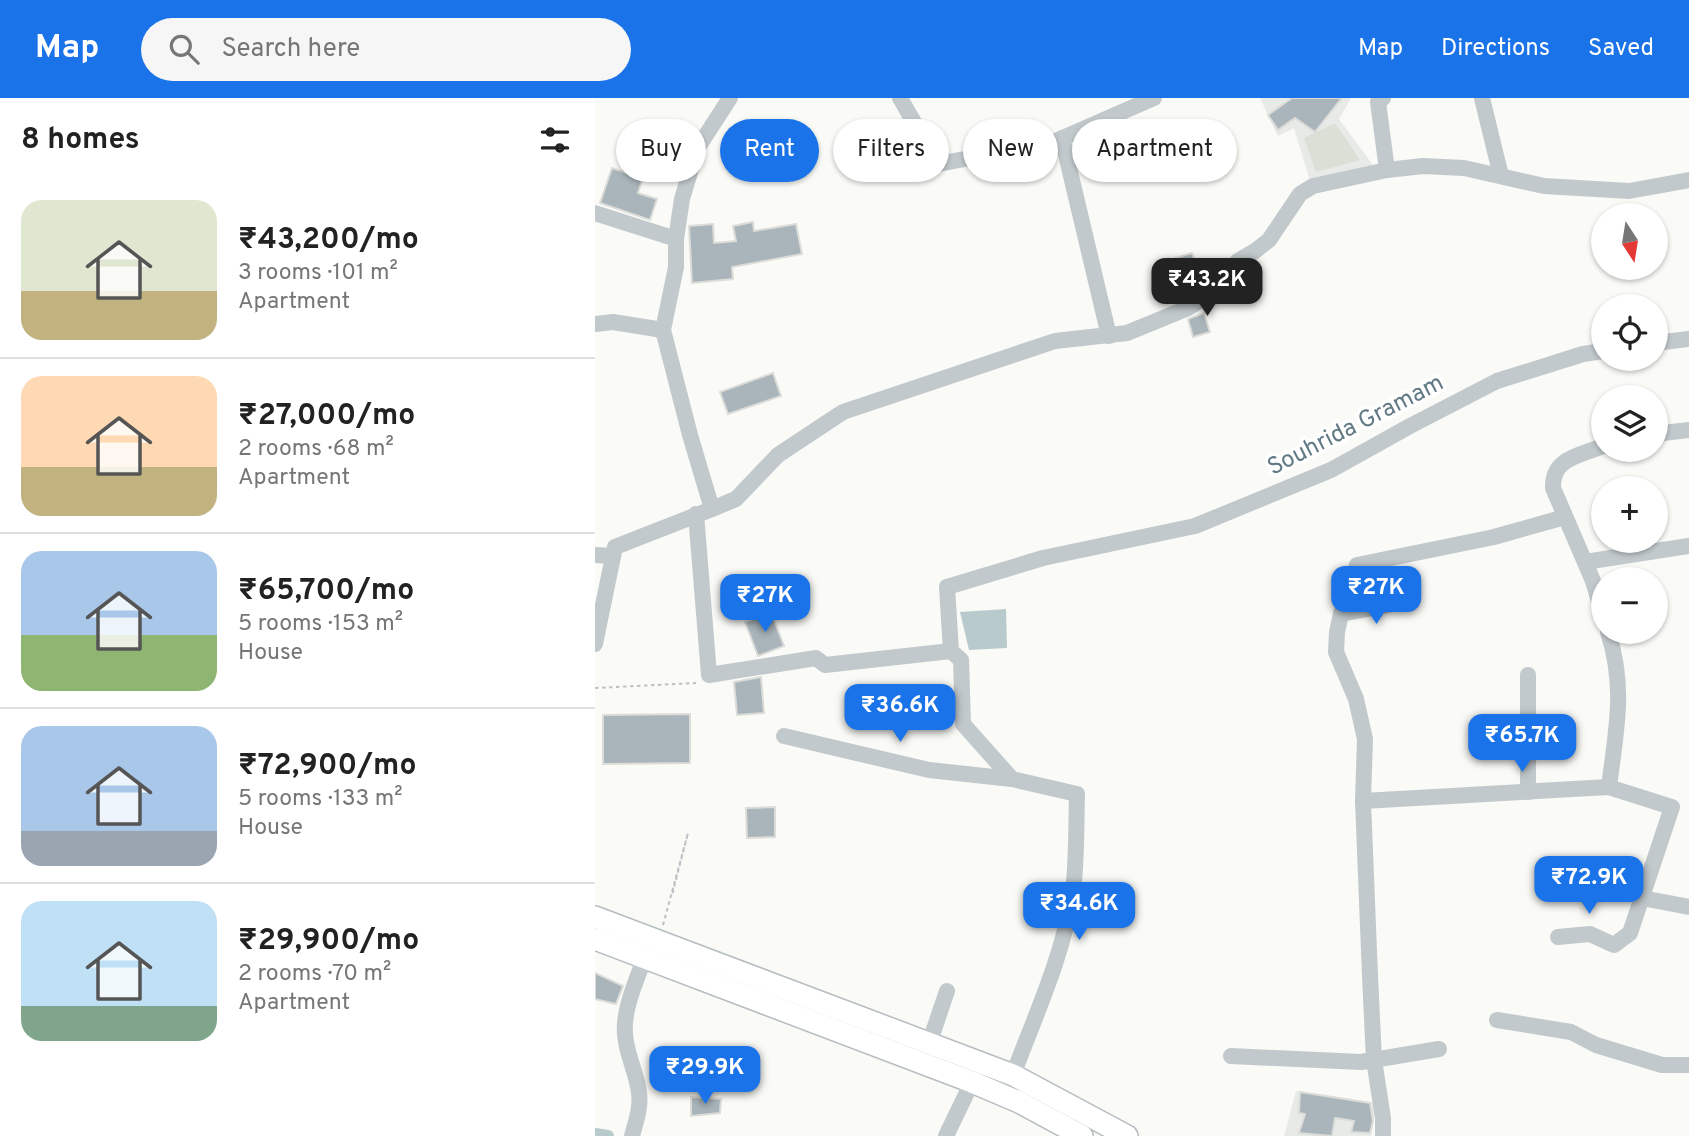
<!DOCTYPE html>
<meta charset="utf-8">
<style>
:root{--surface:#fff;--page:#f6f6f6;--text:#222;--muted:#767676;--line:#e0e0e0;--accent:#1a73e8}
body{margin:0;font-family:Overpass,sans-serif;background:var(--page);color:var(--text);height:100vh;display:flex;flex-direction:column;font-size:26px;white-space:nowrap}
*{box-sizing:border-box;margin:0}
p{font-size:23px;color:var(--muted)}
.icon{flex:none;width:38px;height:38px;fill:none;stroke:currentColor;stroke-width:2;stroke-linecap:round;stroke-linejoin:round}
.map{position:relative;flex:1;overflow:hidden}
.panel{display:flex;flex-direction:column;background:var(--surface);width:595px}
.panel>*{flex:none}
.top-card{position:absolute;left:21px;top:21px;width:665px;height:63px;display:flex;gap:14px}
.needle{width:46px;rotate:168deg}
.controls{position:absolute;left:996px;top:105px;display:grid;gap:14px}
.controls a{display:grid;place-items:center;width:77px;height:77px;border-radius:50%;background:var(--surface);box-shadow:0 2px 5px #0004;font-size:35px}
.price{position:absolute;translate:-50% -60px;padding:0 16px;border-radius:14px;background:var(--accent);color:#fff;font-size:23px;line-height:46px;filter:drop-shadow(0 2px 4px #0008)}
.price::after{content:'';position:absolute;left:50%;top:42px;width:21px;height:16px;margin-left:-10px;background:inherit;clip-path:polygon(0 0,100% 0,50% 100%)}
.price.selected{background:#222;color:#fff}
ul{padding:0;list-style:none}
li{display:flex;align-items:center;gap:21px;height:175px;padding:0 21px}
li+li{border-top:2px solid var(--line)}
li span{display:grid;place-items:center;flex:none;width:196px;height:140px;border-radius:21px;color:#555}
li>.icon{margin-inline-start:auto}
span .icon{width:84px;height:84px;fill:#fffc;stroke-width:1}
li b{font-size:30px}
h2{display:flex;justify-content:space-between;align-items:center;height:84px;padding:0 21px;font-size:30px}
.tag{padding:0 24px;border-radius:32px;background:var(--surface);box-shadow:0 2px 5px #0004;font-size:24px;line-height:63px}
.tag.selected{background:var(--accent);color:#fff}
header{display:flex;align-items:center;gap:42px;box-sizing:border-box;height:98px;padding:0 35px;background:var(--accent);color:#fff}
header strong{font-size:33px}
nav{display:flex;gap:38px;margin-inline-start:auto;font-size:24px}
.search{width:490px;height:63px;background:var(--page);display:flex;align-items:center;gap:18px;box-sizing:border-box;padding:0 24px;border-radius:38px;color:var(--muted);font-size:26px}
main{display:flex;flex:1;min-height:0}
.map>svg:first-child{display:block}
</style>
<header>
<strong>Map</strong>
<div class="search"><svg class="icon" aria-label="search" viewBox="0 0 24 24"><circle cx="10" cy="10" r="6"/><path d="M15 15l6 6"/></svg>Search here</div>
<nav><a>Map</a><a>Directions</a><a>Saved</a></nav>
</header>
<main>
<section class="panel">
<h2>8 homes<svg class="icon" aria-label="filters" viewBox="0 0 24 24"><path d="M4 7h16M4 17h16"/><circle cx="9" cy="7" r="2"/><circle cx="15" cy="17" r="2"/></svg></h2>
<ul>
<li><span style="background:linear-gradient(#dfe7d0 65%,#c2b280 0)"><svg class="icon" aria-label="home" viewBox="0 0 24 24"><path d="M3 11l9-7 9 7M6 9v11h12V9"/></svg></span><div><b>₹43,200/mo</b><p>3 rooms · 101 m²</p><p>Apartment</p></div></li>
<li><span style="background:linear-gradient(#ffd9b3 65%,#c2b280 0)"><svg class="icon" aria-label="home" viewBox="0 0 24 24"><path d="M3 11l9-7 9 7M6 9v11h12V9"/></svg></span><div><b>₹27,000/mo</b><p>2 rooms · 68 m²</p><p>Apartment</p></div></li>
<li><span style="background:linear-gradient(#a9c7e8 60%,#8fb573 0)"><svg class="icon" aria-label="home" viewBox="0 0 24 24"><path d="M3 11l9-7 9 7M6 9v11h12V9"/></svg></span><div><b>₹65,700/mo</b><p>5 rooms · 153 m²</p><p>House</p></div></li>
<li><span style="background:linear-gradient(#a9c7e8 75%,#9aa5b1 0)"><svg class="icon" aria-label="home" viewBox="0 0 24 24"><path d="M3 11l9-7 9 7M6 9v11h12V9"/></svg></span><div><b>₹72,900/mo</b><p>5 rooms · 133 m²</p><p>House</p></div></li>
<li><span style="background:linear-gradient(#bfe0f5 75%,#7fa58c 0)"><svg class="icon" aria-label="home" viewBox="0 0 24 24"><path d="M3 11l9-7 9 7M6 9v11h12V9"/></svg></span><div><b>₹29,900/mo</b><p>2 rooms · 70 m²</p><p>Apartment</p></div></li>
</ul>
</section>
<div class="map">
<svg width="1094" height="1038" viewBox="0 0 1094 1038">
<rect width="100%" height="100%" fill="#fafaf7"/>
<g fill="#e8eae8">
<path d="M665,0H756L744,21L778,67L715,83L699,30L683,38Z"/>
<path d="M701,993L782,1005L776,1038H689Z"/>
</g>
<path fill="#dae0d6" d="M740,25L765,62L721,74L709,40Z"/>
<path fill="#b9cacc" d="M411,511L412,550L374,552L365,514Z"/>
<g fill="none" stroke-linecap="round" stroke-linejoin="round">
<path stroke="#b9cacc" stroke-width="12" d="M0,1036L13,1038"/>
</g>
<g fill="#a9b5ba" stroke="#dcdcd9" stroke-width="2">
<path d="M697,0H747L720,34L700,20L683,32L673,17Z"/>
<path d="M17,70L48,80L43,95L62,101L55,122L5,105Z"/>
<path d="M158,124L159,133L201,126L207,156L137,169L138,181L97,185L94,128L118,126L119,145L141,143L138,128Z"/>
<path d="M597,155L605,178L587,185L578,161Z"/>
<path d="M609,215L615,234L598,239L593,221Z"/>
<path d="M178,275L186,298L133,316L125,294Z"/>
<path d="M176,514L189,548L163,558L150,524Z"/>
<path d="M166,579L169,615L142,617L139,584Z"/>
<path d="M95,616V665L8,666V617Z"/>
<path d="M180,709V739L152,740L151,710Z"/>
<path d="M0,875L28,888L21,906L0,901Z"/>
<path d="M705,994L775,1005L778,1023L775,1035L756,1034L759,1023L740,1020L737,1038L704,1035L710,1016L704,1015Z"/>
<path d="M96,999L126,1001L125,1015L96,1018Z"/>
</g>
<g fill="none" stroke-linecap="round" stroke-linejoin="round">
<g stroke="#b6bdc0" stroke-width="24">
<g id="major">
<path d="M0,819L418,977L532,1038"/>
<path d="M0,841L377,984L424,1004L487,1038"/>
</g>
</g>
<g stroke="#bdc1c4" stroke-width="2" stroke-dasharray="3.5 3.5" stroke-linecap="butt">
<path d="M0,590L101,585"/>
<path d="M68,827L93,735L77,797"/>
</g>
<g stroke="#c2c9cc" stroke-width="16">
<path d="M305,0L343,66L456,45L559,0"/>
<path d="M788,0L783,4L792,72"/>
<path d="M887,0L906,78"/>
<path d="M467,40L514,238"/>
<path d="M0,115L81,141"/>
<path d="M0,226L18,224L68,232"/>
<path d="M1060,245L1094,241"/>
<path d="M1060,336L1094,332"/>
<path d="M1008,348C984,358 957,360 958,390L998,483L1008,517"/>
<path d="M117,411L141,401L183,357L248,314L460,243L532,235L593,210L605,202L643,163L660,153L674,142L705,96L718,88L792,72L828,68L869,70L949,88L1034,93L1094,82"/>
<path d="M101,416L114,577L221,560L230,567L356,553L366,562L368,626L417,681L482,696C481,728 482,762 478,793C469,856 440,918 418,977"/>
<path d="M0,457L18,458"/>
<path d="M990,464L1094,448"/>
<path d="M746,516L808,504"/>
<path d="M1013,534C1031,590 1021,632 1014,689"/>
<path d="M0,546L20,449L117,411L95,337L68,232L81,169V141L87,101L102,51L135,0"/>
<path d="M356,553L352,489L448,460L600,428L736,372L815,328L902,283L988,256L1008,253"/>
<path d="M933,577V694"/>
<path d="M189,638L334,672L417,681"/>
<path d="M768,703L1014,689L1077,709L1035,835L1019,847L995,836L963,839"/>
<path d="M1047,800L1094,809"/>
<path d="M902,922L976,934L1001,947L1067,967H1094"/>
<path d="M334,946L352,893"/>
<path d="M636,958L766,964L844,951"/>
<path d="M37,1038C41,1023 46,1010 44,995C42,975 31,956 30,936C28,911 41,884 49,861"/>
<path d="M351,1038L377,984"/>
<path d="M788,1038V1020L779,962L775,878L768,703L770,641L761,601L741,554L742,534L746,516L762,467L899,439L970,419"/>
</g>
<use href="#major" stroke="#fff" stroke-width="21"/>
</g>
<g text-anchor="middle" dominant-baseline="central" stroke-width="7" stroke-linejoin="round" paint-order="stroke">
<g font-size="24" fill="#627a85" stroke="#fff">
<text transform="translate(761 328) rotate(-27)">Souhrida Gramam</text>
</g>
</g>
</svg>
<div class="controls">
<a><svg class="needle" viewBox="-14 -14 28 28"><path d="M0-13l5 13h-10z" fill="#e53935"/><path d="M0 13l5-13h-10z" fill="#767676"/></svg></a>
<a><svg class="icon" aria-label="locate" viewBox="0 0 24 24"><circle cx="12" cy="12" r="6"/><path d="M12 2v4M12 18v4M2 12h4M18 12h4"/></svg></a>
<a><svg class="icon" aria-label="layers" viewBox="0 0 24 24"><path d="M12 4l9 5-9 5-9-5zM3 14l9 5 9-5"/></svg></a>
<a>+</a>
<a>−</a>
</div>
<b class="price selected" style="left:612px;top:220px">₹43.2K</b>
<b class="price" style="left:781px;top:528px">₹27K</b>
<b class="price" style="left:170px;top:536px">₹27K</b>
<b class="price" style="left:305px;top:646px">₹36.6K</b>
<b class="price" style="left:927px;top:676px">₹65.7K</b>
<b class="price" style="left:994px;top:818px">₹72.9K</b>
<b class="price" style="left:484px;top:844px">₹34.6K</b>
<b class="price" style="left:110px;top:1008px">₹29.9K</b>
<div class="top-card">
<a class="tag">Buy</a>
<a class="tag selected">Rent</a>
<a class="tag">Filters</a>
<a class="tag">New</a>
<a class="tag">Apartment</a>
</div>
</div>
</main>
